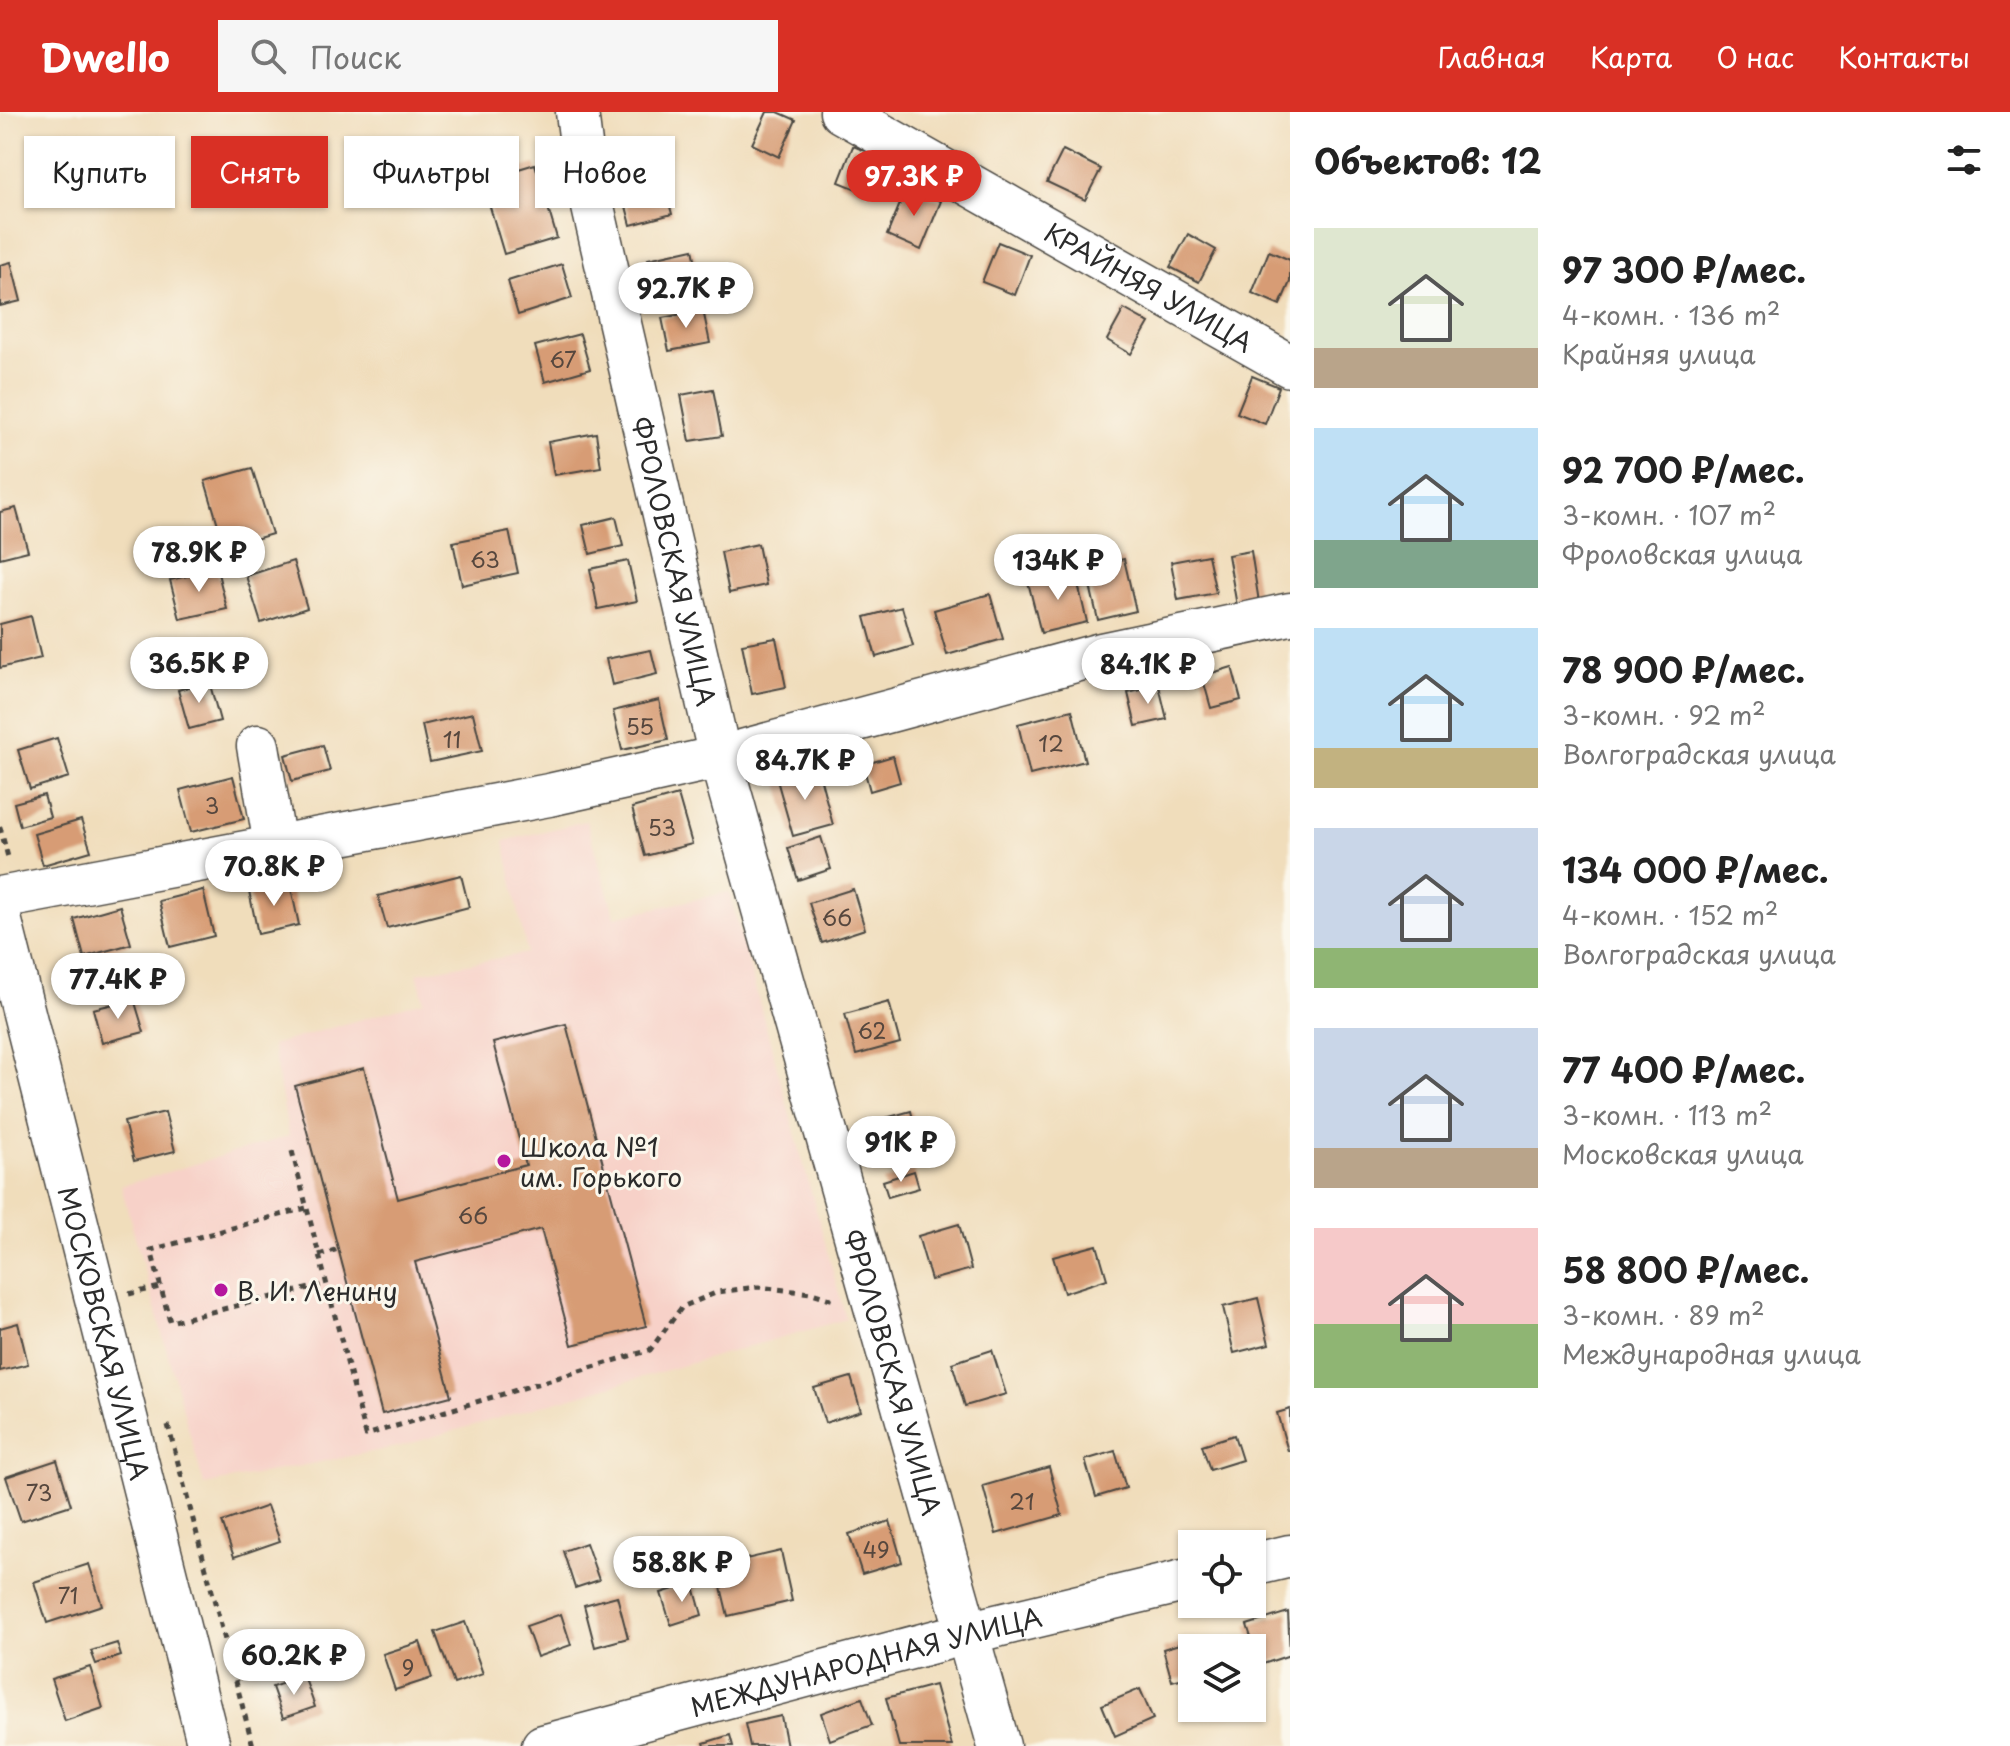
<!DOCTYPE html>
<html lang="ru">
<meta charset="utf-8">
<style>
:root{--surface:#fff;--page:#f6f6f6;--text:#222;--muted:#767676;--accent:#d93025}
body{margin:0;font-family:"Playpen Sans",sans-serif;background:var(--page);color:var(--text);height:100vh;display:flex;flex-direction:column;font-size:30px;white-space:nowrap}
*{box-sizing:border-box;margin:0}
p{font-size:26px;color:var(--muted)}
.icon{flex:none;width:44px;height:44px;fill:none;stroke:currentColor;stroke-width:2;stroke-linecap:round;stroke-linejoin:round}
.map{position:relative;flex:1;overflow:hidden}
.drawer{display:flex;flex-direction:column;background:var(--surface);width:720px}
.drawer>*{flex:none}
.guide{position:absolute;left:24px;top:24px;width:760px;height:72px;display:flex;gap:16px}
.tools{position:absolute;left:1178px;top:1418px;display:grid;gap:16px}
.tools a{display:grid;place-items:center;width:88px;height:88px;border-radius:0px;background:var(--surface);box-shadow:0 2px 6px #0004;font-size:40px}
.price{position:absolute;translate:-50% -68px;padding:0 18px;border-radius:28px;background:#fff;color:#222;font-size:26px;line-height:52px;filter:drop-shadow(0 2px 4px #0008)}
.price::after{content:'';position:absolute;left:50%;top:48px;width:24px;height:18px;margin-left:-12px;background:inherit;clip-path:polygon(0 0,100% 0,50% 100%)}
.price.active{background:var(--accent);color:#fff}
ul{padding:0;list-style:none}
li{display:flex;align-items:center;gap:24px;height:200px;padding:0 24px}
li span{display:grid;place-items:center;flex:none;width:224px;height:160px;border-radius:0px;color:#555}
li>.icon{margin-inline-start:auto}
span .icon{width:96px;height:96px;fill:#fffc;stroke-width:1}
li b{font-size:34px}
h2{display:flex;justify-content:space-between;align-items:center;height:96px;padding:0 24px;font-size:34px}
.chip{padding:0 28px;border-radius:0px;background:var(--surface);box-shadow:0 2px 6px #0004;font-size:28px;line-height:72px}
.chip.active{background:var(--accent);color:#fff}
header{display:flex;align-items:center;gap:48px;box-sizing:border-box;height:112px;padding:0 40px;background:var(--accent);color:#fff}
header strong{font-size:38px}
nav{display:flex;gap:44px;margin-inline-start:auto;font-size:28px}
.search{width:560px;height:72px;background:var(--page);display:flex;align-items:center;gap:20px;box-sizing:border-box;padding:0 28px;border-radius:0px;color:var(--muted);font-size:30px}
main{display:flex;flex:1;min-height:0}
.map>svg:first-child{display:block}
</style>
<header>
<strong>Dwello</strong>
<div class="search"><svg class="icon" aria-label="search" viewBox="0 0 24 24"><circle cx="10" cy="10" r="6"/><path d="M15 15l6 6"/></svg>Поиск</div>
<nav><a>Главная</a><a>Карта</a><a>О нас</a><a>Контакты</a></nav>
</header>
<main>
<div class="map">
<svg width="1290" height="1634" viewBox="0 0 1290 1634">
<rect width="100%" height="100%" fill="#fbf7ec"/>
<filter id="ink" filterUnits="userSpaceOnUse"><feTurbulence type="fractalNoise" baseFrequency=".0125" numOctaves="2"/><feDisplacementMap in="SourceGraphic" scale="16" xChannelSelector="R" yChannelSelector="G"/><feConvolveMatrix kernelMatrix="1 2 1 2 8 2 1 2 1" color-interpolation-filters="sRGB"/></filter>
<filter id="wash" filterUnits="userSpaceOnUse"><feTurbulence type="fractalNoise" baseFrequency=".006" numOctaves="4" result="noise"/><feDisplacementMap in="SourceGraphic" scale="32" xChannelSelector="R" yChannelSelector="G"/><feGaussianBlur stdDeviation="1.8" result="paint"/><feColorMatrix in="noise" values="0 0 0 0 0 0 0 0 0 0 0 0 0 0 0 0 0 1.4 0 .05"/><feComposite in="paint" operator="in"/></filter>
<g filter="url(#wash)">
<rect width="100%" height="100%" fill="#f0ddbb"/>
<path fill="#f7d1c8" d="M586,709L615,805L729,780L846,1207L401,1334L204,1373L121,1074L289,1024L272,933L424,889L417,861L527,841L504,729Z"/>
<g id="blocks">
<g fill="#d79c75">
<path d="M767,0H778L796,8L779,45L752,32Z"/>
<path d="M853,34L878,44L864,80L839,70Z"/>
<path d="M1063,38L1101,57L1085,88L1047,70Z"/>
<path d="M535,52L557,126L504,142L482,68Z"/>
<path d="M661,62L672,102L631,113L620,72Z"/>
<path d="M907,75L941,89L921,138L887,123Z"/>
<path d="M1188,122L1216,138L1199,170L1170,155Z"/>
<path d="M998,130L1030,143L1015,183L982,170Z"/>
<path d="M693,137L701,175L656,184L648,147Z"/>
<path d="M1269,139L1290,148V170L1280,193L1252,181Z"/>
<path d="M11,150L21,189L0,194V153Z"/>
<path d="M562,152L572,186L518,203L508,169Z"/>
<path d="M1124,197L1149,211L1131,242L1107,228Z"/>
<path d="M703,198L710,231L669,239L662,206Z"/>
<path d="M580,222L590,257L545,270L535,234Z"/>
<path d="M1252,264L1279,275L1265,312L1237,301Z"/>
<path d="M713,277L722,324L690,329L681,283Z"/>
<path d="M596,321L601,355L554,363L548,330Z"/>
<path d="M252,356L272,422L225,436L205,369Z"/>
<path d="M16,396L28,439L0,446V400Z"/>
<path d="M616,405L623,434L590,442L583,413Z"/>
<path d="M509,419L518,461L462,473L453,430Z"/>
<path d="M758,432L766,473L729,481L721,440Z"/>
<path d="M1251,439L1259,490L1237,494L1228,443Z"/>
<path d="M1208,443L1216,481L1178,488L1171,450Z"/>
<path d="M1124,447L1136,499L1098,508L1086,456Z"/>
<path d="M293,449L307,496L261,511L246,464Z"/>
<path d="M628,449L637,489L598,497L590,457Z"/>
<path d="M217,457L227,497L180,507L170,468Z"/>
<path d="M1075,459L1087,510L1041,521L1028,470Z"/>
<path d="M990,482L1003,527L947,543L934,498Z"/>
<path d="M902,495L913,534L876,545L865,505Z"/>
<path d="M31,504L41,546L0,556V512Z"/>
<path d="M776,526L786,575L752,582L742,532Z"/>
<path d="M651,538L657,562L612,573L606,547Z"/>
<path d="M1232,555L1241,588L1211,596L1202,564Z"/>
<path d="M209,569L220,609L189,617L178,578Z"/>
<path d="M1159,574L1167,607L1136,614L1128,581Z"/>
<path d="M659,588L668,628L622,638L613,599Z"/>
<path d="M1072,598L1085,649L1030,663L1018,612Z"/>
<path d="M473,601L482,639L430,650L422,613Z"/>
<path d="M57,626L69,665L30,677L18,638Z"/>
<path d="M323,633L330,659L292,669L285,643Z"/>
<path d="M893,644L900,670L870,679L863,653Z"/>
<path d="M818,657L833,713L793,724L777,668Z"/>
<path d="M233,664L244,707L191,720L180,678Z"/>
<path d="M44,683L50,705L20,714L14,691Z"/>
<path d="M678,683L692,732L645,744L632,696Z"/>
<path d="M81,708L91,739L43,753L34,722Z"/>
<path d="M821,725L831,757L798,768L788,736Z"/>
<path d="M461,763L469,795L387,816L378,784Z"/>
<path d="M290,771L299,813L258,822L249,779Z"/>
<path d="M853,777L865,817L822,831L809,791Z"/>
<path d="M203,778L214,824L170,835L159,789Z"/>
<path d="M120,794L131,832L84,845L74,807Z"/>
<path d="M134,887L144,920L102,931L93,897Z"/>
<path d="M889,890L900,931L856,943L845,902Z"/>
<path d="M566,912L646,1214L572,1233L541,1117L415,1150L451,1284L382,1302L295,974L364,956L398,1087L526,1053L493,931Z"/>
<path d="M911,999L921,1039L886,1049L875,1009Z"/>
<path d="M165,1000L175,1039L134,1049L124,1010Z"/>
<path d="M914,1059L919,1076L888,1085L883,1069Z"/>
<path d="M959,1112L971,1157L931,1168L918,1124Z"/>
<path d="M1097,1133L1107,1167L1064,1181L1053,1145Z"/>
<path d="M1258,1186L1269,1232L1234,1241L1223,1195Z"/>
<path d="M18,1211L28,1252L0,1259V1216Z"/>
<path d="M992,1238L1006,1282L965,1294L952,1251Z"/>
<path d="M851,1265L861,1299L825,1311L814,1276Z"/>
<path d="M1290,1297V1339H1288L1277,1301Z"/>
<path d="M1234,1323L1242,1348L1210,1358L1202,1333Z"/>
<path d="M1115,1339L1126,1376L1096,1385L1085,1348Z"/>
<path d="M57,1348L71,1393L21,1409L6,1365Z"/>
<path d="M1049,1355L1062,1403L996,1422L983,1374Z"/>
<path d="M267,1394L280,1429L234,1445L222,1410Z"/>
<path d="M890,1409L902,1450L862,1462L849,1422Z"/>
<path d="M586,1431L599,1468L575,1476L563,1439Z"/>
<path d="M781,1439L792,1489L728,1504L716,1454Z"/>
<path d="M89,1452L102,1493L47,1511L34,1470Z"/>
<path d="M693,1471L702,1503L671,1513L661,1481Z"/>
<path d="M617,1484L628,1526L595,1535L584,1493Z"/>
<path d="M1288,1500L1290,1543L1260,1553L1247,1513Z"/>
<path d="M561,1502L571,1533L537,1545L526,1514Z"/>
<path d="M465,1510L483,1562L454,1572L435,1520Z"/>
<path d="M1192,1528L1194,1536H1192V1564L1172,1569L1163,1537Z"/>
<path d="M420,1530L432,1566L395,1578L383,1542Z"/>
<path d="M117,1531L121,1544L96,1552L91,1539Z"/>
<path d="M90,1555L103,1596L65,1609L51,1567Z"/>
<path d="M304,1564L315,1595L283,1606L272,1575Z"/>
<path d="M935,1573L952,1634H899L886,1586Z"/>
<path d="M1140,1577L1153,1607L1115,1624L1102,1593Z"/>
<path d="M862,1586L872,1613L830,1628L821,1601Z"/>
<path d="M781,1604L787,1634H750L745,1612Z"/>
<path d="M730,1623L733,1634H705L704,1631Z"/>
</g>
</g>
</g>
<g filter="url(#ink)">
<use href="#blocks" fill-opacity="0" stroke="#494641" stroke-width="2"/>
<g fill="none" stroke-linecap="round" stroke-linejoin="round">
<g stroke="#494641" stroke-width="45">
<g id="minor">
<path id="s1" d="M577,0L584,56L720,645L999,1634"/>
<path id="s2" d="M841,0L1290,254"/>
<path d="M258,634L275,733"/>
<path d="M0,786L549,683L720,645L1101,542L1290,502"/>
<path id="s3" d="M0,806L209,1634"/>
<path d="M1252,1453L1290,1444"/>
<path id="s4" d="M543,1634L967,1521L1192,1467"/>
</g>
</g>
<g stroke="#494641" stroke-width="5" stroke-dasharray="6 6" stroke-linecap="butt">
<path d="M0,715L9,749"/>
<path d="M292,1039L366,1323L650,1238L682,1195L718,1180L758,1175L812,1181L837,1189"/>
<path d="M306,1096L151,1138L170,1210L326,1172"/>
<path d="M319,1143L338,1137"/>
<path d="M129,1182L160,1175"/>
<path d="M168,1313L253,1634"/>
</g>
<use href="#minor" stroke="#fff" stroke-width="42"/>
</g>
</g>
<g fill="#b5179e" stroke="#fbf7ec" stroke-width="3">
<circle cx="504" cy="1049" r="8"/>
<circle cx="221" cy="1178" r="8"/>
</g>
<g text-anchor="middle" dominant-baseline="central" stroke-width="6" stroke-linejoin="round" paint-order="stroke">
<g font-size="22" fill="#56473e">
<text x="563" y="246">67</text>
<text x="485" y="446">63</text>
<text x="640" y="613">55</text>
<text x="452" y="626">11</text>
<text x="1051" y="630">12</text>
<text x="212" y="692">3</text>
<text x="662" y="714">53</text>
<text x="837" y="804">66</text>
<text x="872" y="917">62</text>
<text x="473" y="1102">66</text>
<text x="39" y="1379">73</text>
<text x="1022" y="1388">21</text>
<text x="876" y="1436">49</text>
<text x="68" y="1482">71</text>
<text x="408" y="1554">9</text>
</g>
<g font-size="26" fill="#2b2b2b" stroke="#fbf7ec">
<text stroke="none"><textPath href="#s2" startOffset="354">КРАЙНЯЯ УЛИЦА</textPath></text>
<text stroke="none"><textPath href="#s1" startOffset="460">ФРОЛОВСКАЯ УЛИЦА</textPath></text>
<text stroke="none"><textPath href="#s3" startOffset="428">МОСКОВСКАЯ УЛИЦА</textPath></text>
<text stroke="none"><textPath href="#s1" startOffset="1300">ФРОЛОВСКАЯ УЛИЦА</textPath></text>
<text stroke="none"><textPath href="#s4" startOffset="334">МЕЖДУНАРОДНАЯ УЛИЦА</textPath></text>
</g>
<g font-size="26" fill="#2b2b2b" stroke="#fbf7ec" text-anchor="start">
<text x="520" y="1034">Школа №1<tspan x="520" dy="30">им. Горького</tspan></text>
<text x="237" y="1178">В. И. Ленину</text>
</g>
</g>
</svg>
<div class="tools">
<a><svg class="icon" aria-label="locate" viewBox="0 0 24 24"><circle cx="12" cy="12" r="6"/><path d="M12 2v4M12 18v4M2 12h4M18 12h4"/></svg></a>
<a><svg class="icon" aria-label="layers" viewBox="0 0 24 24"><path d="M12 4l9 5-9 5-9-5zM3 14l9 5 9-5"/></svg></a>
</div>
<b class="price active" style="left:914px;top:106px">97.3K ₽</b>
<b class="price" style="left:686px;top:218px">92.7K ₽</b>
<b class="price" style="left:199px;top:482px">78.9K ₽</b>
<b class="price" style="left:1058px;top:490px">134K ₽</b>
<b class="price" style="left:199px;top:593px">36.5K ₽</b>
<b class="price" style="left:1148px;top:594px">84.1K ₽</b>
<b class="price" style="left:805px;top:690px">84.7K ₽</b>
<b class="price" style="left:274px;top:796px">70.8K ₽</b>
<b class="price" style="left:118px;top:909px">77.4K ₽</b>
<b class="price" style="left:901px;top:1072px">91K ₽</b>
<b class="price" style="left:682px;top:1492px">58.8K ₽</b>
<b class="price" style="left:294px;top:1585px">60.2K ₽</b>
<div class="guide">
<a class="chip">Купить</a>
<a class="chip active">Снять</a>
<a class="chip">Фильтры</a>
<a class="chip">Новое</a>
</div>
</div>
<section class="drawer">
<h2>Объектов: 12<svg class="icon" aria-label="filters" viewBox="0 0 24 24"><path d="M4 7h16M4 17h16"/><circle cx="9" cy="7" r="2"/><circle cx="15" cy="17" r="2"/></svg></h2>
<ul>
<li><span style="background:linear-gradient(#dfe7d0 75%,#b9a48a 0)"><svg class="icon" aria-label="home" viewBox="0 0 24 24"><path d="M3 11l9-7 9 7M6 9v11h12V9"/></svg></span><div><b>97 300 ₽/мес.</b><p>4-комн. · 136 m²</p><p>Крайняя улица</p></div></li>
<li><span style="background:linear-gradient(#bfe0f5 70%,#7fa58c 0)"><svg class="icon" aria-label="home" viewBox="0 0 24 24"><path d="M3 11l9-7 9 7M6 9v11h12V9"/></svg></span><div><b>92 700 ₽/мес.</b><p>3-комн. · 107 m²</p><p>Фроловская улица</p></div></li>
<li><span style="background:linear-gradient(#bfe0f5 75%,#c2b280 0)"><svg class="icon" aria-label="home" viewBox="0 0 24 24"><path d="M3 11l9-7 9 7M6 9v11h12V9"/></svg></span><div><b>78 900 ₽/мес.</b><p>3-комн. · 92 m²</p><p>Волгоградская улица</p></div></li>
<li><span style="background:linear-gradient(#c9d6e8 75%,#8fb573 0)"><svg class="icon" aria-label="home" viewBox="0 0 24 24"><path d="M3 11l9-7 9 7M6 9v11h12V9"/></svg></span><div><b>134 000 ₽/мес.</b><p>4-комн. · 152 m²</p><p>Волгоградская улица</p></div></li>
<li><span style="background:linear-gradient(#c9d6e8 75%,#b9a48a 0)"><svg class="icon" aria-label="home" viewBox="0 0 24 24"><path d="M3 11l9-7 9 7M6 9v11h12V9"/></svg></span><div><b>77 400 ₽/мес.</b><p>3-комн. · 113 m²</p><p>Московская улица</p></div></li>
<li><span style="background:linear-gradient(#f6c9c9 60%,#8fb573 0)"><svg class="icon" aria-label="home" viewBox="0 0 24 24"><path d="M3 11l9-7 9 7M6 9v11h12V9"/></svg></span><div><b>58 800 ₽/мес.</b><p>3-комн. · 89 m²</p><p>Международная улица</p></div></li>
</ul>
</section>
</main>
